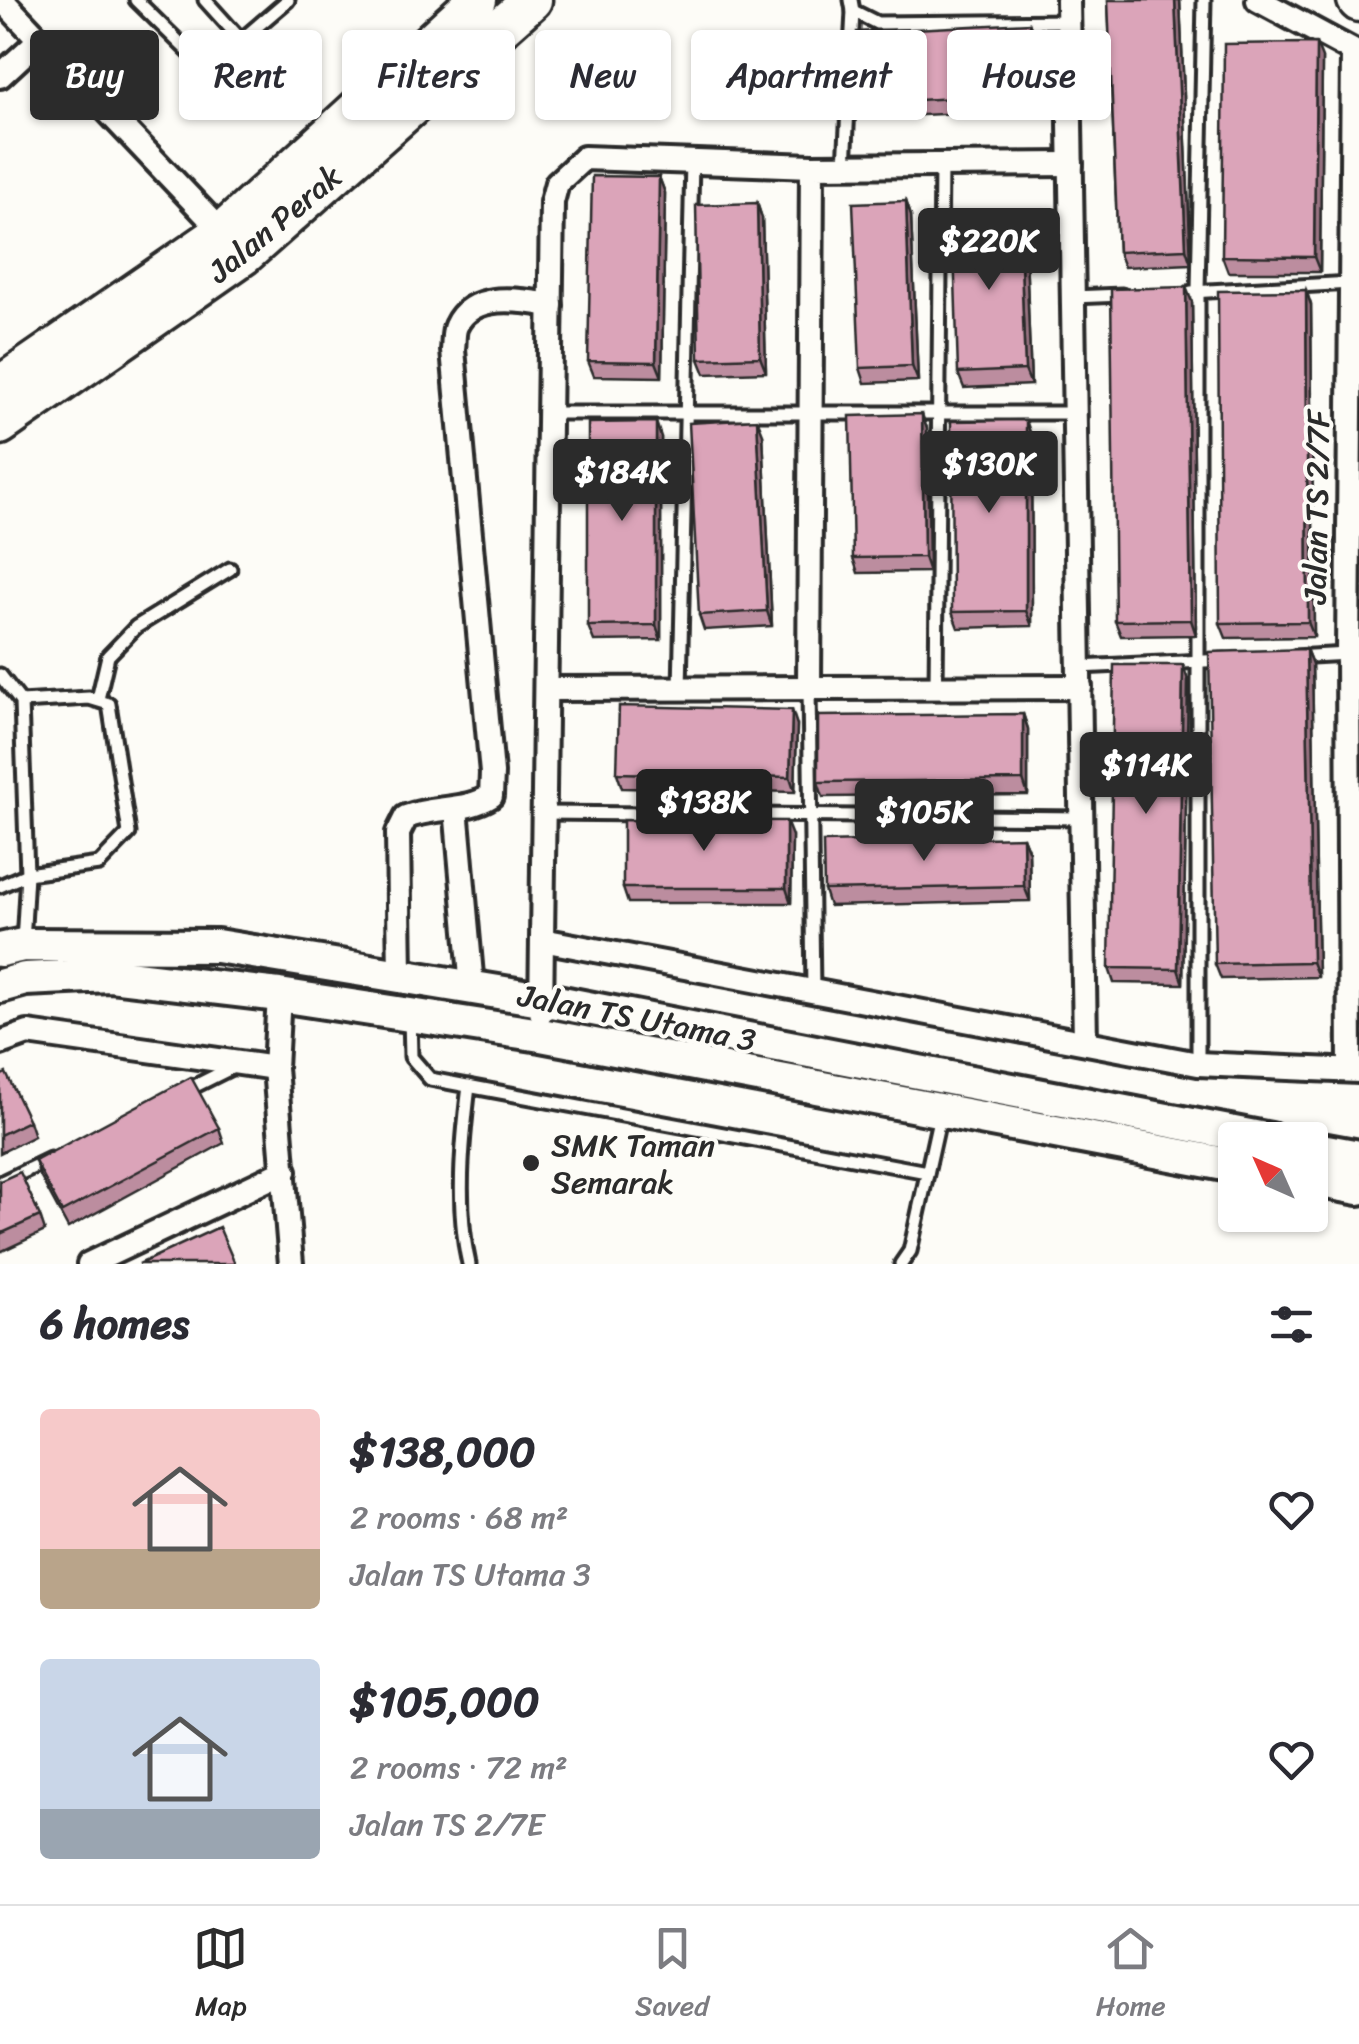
<!DOCTYPE html>
<meta charset="utf-8">
<style>
:root{--surface:#fff;--page:#f7f7f7;--text:#2b2b33;--muted:#7c7c81;--line:#e1e1e2;--accent:#2b2b2b}
body{margin:0;font-family:Sriracha,sans-serif;background:var(--page);color:var(--text);height:100vh;display:flex;flex-direction:column;font-size:38px;white-space:nowrap}
*{box-sizing:border-box;margin:0}
p{font-size:32px;color:var(--muted)}
.icon{flex:none;width:55px;height:55px;fill:none;stroke:currentColor;stroke-width:2;stroke-linecap:round;stroke-linejoin:round}
.map{position:relative;height:1264px;overflow:hidden}
.drawer{display:flex;flex-direction:column;background:var(--surface);flex:1}
.drawer>*{flex:none}
.guide{position:absolute;left:30px;top:30px;width:1300px;height:90px;display:flex;gap:20px}
.needle{width:65px;rotate:315deg}
.controls{position:absolute;left:1218px;top:1122px;display:grid;gap:20px}
.controls a{display:grid;place-items:center;width:110px;height:110px;border-radius:10px;background:var(--surface);box-shadow:0 2px 8px #0004;font-size:50px}
.price{position:absolute;translate:-50% -85px;padding:0 22px;border-radius:10px;background:var(--accent);color:#fff;font-size:32px;line-height:65px;filter:drop-shadow(0 2px 5px #0008)}
.price::after{content:'';position:absolute;left:50%;top:60px;width:30px;height:22px;margin-left:-15px;background:inherit;clip-path:polygon(0 0,100% 0,50% 100%)}
.price.selected{background:#222;color:#fff}
ul{padding:0;list-style:none}
li{display:flex;align-items:center;gap:30px;height:250px;padding:0 40px}
li span{display:grid;place-items:center;flex:none;width:280px;height:200px;border-radius:10px;color:#555}
li>.icon{margin-inline-start:auto}
span .icon{width:120px;height:120px;fill:#fffc;stroke-width:1}
li b{font-size:42px}
h2{display:flex;justify-content:space-between;align-items:center;height:120px;padding:0 40px;font-size:42px}
.chip{padding:0 35px;border-radius:10px;background:var(--surface);box-shadow:0 2px 8px #0004;font-size:35px;line-height:90px}
.chip.selected{background:var(--accent);color:#fff}
.menu{display:flex;justify-content:space-around;align-items:center;height:140px;border-top:2px solid var(--line);background:var(--surface);font-size:28px;color:var(--muted)}
.menu a{display:grid;justify-items:center;gap:5px}
.menu .selected{color:var(--accent)}
.map>svg:first-child{display:block}
</style>
<div class="map">
<svg width="1359" height="1264" viewBox="0 0 1359 1264">
<rect width="100%" height="100%" fill="#fdfcf7"/>
<filter id="ink" filterUnits="userSpaceOnUse"><feTurbulence type="fractalNoise" baseFrequency=".01" numOctaves="2"/><feDisplacementMap in="SourceGraphic" scale="20" xChannelSelector="R" yChannelSelector="G"/><feConvolveMatrix kernelMatrix="1 2 1 2 8 2 1 2 1" color-interpolation-filters="sRGB"/></filter>
<g filter="url(#ink)">
<g fill="none" stroke-linecap="round" stroke-linejoin="round">
<g stroke="#2b2b2b" stroke-width="19">
<g id="lane">
<path d="M136,0L191,54H225L288,0"/>
<path d="M205,0L242,41"/>
<path d="M851,0L853,11L877,23L1069,21"/>
<path d="M845,166L853,11"/>
<path d="M1191,292L1351,283"/>
<path d="M1073,297L1122,295"/>
<path d="M549,413H1075"/>
<path d="M1293,657L1348,654"/>
<path d="M1079,667L1225,660"/>
<path d="M0,675L21,702L27,874L23,943"/>
<path d="M809,688L813,991"/>
<path d="M936,688L941,165"/>
<path d="M680,689L692,161"/>
<path d="M98,699L108,656L136,627L230,569"/>
<path d="M544,813L1082,818"/>
<path d="M0,886L27,874L99,864L129,833L109,704L89,698L21,702"/>
<path d="M410,1016L411,1057L430,1079L927,1172"/>
<path d="M1198,1064V291L1204,0"/>
<path d="M183,1092L233,1067"/>
<path d="M0,1183L50,1159"/>
<path d="M469,1264C456,1207 462,1144 469,1086"/>
<path d="M901,1264L910,1251L940,1115"/>
</g>
</g>
<g stroke="#2b2b2b" stroke-width="30">
<g id="street">
<path d="M2,0L230,240"/>
<path d="M1068,0L1085,1042"/>
<path d="M1258,0L1353,51L1348,654L1350,1070"/>
<path d="M0,76L39,40"/>
<path d="M809,688L812,166L1071,164"/>
<path d="M546,689L1080,687"/>
<path d="M456,808L472,987"/>
<path d="M542,940L1198,1064L1359,1071"/>
<path d="M400,976L398,833L406,817C434,806 466,812 491,796L492,773L453,350C454,344 453,332 456,326C472,291 522,300 551,305"/>
<path d="M279,995L275,1068L291,1264"/>
<path d="M541,1012L552,202L557,183L584,158L812,166"/>
<path d="M0,1043L28,1033L275,1068"/>
<path d="M89,1264L285,1171"/>
</g>
</g>
<g stroke="#2b2b2b" stroke-width="40">
<g id="secondary">
<path d="M0,950L23,945L217,946L541,999L1270,1140"/>
<path d="M0,986L25,979L110,975L279,995L541,1035L1235,1166"/>
<path d="M1310,1148L1359,1157"/>
<path d="M1310,1179L1359,1188"/>
</g>
</g>
<g stroke="#2b2b2b" stroke-width="45">
<g id="primary">
<path d="M1357,0L1359,2"/>
<path d="M0,386L223,232L477,0"/>
<path d="M0,425L244,255L532,0"/>
</g>
</g>
<use href="#lane" stroke="#fdfcf7" stroke-width="11"/>
<use href="#street" stroke="#fdfcf7" stroke-width="22"/>
<use href="#secondary" stroke="#fdfcf7" stroke-width="32"/>
<use href="#primary" stroke="#fdfcf7" stroke-width="38"/>
</g>
<g fill="#bc8d9f" stroke="#2b2b2b" stroke-width="2.5">
<path d="M1108,0H1180L1191,264L1124,267L1118,252Z"/>
<path d="M1029,23L1035,38L1038,109L865,118L860,103Z"/>
<path d="M1322,58L1320,272H1228L1222,256Z"/>
<path d="M659,177L665,193L662,377L594,376L588,361Z"/>
<path d="M906,201L911,216L918,381L865,383L860,368Z"/>
<path d="M757,203L762,218L766,372L705,374L699,359Z"/>
<path d="M1019,212L1025,227L1031,385L964,388L958,373Z"/>
<path d="M1306,290L1311,305L1314,637L1226,638L1220,623Z"/>
<path d="M1192,302L1196,635L1121,636L1115,621Z"/>
<path d="M927,429L929,572L858,573L853,558Z"/>
<path d="M763,434L772,626L704,630L699,615Z"/>
<path d="M1031,435L1032,626L958,628L952,612Z"/>
<path d="M661,437V640L594,641L588,626Z"/>
<path d="M1306,649L1312,664L1318,977L1221,979L1215,964Z"/>
<path d="M1188,680L1183,984L1114,983L1109,968Z"/>
<path d="M1023,714L1028,729V795L823,797L818,782Z"/>
<path d="M797,725L795,792L622,788L617,773Z"/>
<path d="M792,836L791,903H628L623,888Z"/>
<path d="M1023,837L1029,852L1030,901L829,906L824,890Z"/>
<path d="M0,1076L29,1121L34,1136L0,1153Z"/>
<path d="M219,1128L224,1143L68,1228L40,1176L35,1161Z"/>
<path d="M0,1181L40,1216L45,1231L0,1252Z"/>
</g>
<g fill="#997382" stroke="#2b2b2b" stroke-width="2.5">
<path d="M1175,0H1180L1191,264L1186,249Z"/>
<path d="M1029,23L1035,38L1038,109L1032,94Z"/>
<path d="M1316,43L1322,58L1320,272L1314,257Z"/>
<path d="M659,177L665,193L662,377L656,362Z"/>
<path d="M906,201L911,216L918,381L912,366Z"/>
<path d="M757,203L762,218L766,372L760,357Z"/>
<path d="M1019,212L1025,227L1031,385L1025,370Z"/>
<path d="M1186,287L1192,302L1196,635L1191,620Z"/>
<path d="M1306,290L1311,305L1314,637L1308,622Z"/>
<path d="M922,414L927,429L929,572L924,557Z"/>
<path d="M757,419L763,434L772,626L767,611Z"/>
<path d="M1026,420L1031,435L1032,626L1026,611Z"/>
<path d="M656,422L661,437V640L656,625Z"/>
<path d="M1306,649L1312,664L1318,977L1312,962Z"/>
<path d="M1183,665L1188,680L1183,984L1178,969Z"/>
<path d="M792,710L797,725L795,792L790,777Z"/>
<path d="M1023,714L1028,729V795L1023,780Z"/>
<path d="M786,821L792,836L791,903L786,888Z"/>
<path d="M1023,837L1029,852L1030,901L1024,886Z"/>
</g>
<g fill="#dba4b9" stroke="#2b2b2b" stroke-width="2.5">
<path d="M1108,0H1175L1186,249L1118,252Z"/>
<path d="M1029,23L1032,94L860,103L857,32Z"/>
<path d="M1316,43L1314,257L1222,256L1224,44Z"/>
<path d="M592,176L659,177L656,362L588,361Z"/>
<path d="M906,201L912,366L860,368L853,203Z"/>
<path d="M757,203L760,357L699,359L696,205Z"/>
<path d="M1019,212L1025,370L958,373L953,215Z"/>
<path d="M1186,287L1191,620L1115,621L1111,289Z"/>
<path d="M1306,290L1308,622L1220,623L1218,291Z"/>
<path d="M922,414L924,557L853,558L850,416Z"/>
<path d="M757,419L767,611L699,615L689,423Z"/>
<path d="M1026,420V611L952,612L951,421Z"/>
<path d="M656,422V625L588,626V423Z"/>
<path d="M1306,649L1312,962L1215,964L1209,652Z"/>
<path d="M1114,665H1183L1178,969L1109,968Z"/>
<path d="M619,706L792,710L790,777L617,773Z"/>
<path d="M1023,714V780L818,782V716Z"/>
<path d="M623,820L786,821V888H623Z"/>
<path d="M1023,837L1024,886L824,890L823,842Z"/>
<path d="M6,1073L29,1121L0,1135V1076Z"/>
<path d="M191,1077L219,1128L62,1212L35,1161Z"/>
<path d="M20,1172L40,1216L0,1234V1181Z"/>
<path d="M219,1227L235,1264H139Z"/>
</g>
</g>
<circle fill="#2b2b2b" stroke="#fdfcf7" stroke-width="4" cx="531" cy="1163" r="10"/>
<g text-anchor="middle" dominant-baseline="central" stroke-width="8" stroke-linejoin="round" paint-order="stroke">
<g font-size="32" fill="#2b2b2b" stroke="#fdfcf7">
<text transform="translate(275 224) rotate(-40)">Jalan Perak</text>
<text transform="translate(1317 507) rotate(-89)">Jalan TS 2/7F</text>
<text transform="translate(637 1018) rotate(11)">Jalan TS Utama 3</text>
</g>
<g font-size="32" fill="#2b2b2b" stroke="#fdfcf7" text-anchor="start">
<text x="551" y="1145">SMK Taman<tspan x="551" dy="37">Semarak</tspan></text>
</g>
</g>
</svg>
<div class="controls">
<a><svg class="needle" viewBox="-14 -14 28 28"><path d="M0-13l5 13h-10z" fill="#e53935"/><path d="M0 13l5-13h-10z" fill="#7c7c81"/></svg></a>
</div>
<b class="price" style="left:989px;top:293px">$220K</b>
<b class="price" style="left:989px;top:516px">$130K</b>
<b class="price" style="left:622px;top:524px">$184K</b>
<b class="price" style="left:1146px;top:817px">$114K</b>
<b class="price selected" style="left:704px;top:854px">$138K</b>
<b class="price" style="left:924px;top:864px">$105K</b>
<div class="guide">
<a class="chip selected">Buy</a>
<a class="chip">Rent</a>
<a class="chip">Filters</a>
<a class="chip">New</a>
<a class="chip">Apartment</a>
<a class="chip">House</a>
</div>
</div>
<section class="drawer">
<h2>6 homes<svg class="icon" aria-label="filters" viewBox="0 0 24 24"><path d="M4 7h16M4 17h16"/><circle cx="9" cy="7" r="2"/><circle cx="15" cy="17" r="2"/></svg></h2>
<ul>
<li><span style="background:linear-gradient(#f6c9c9 70%,#b9a48a 0)"><svg class="icon" aria-label="home" viewBox="0 0 24 24"><path d="M3 11l9-7 9 7M6 9v11h12V9"/></svg></span><div><b>$138,000</b><p>2 rooms · 68 m²</p><p>Jalan TS Utama 3</p></div><svg class="icon" aria-label="heart" viewBox="0 0 24 24"><path d="M12 20l-8-8c-3-5 5-10 8-4 3-6 11-1 8 4z"/></svg></li>
<li><span style="background:linear-gradient(#c9d6e8 75%,#9aa5b1 0)"><svg class="icon" aria-label="home" viewBox="0 0 24 24"><path d="M3 11l9-7 9 7M6 9v11h12V9"/></svg></span><div><b>$105,000</b><p>2 rooms · 72 m²</p><p>Jalan TS 2/7E</p></div><svg class="icon" aria-label="heart" viewBox="0 0 24 24"><path d="M12 20l-8-8c-3-5 5-10 8-4 3-6 11-1 8 4z"/></svg></li>
</ul>
</section>
<nav class="menu">
<a class="selected"><svg class="icon" aria-label="map" viewBox="0 0 24 24"><path d="M3 6l6-2 6 2 6-2v14l-6 2-6-2-6 2zM9 4v14M15 6v14"/></svg>Map</a>
<a><svg class="icon" aria-label="saved" viewBox="0 0 24 24"><path d="M7 4h10v16l-5-4-5 4z"/></svg>Saved</a>
<a><svg class="icon" aria-label="home" viewBox="0 0 24 24"><path d="M3 11l9-7 9 7M6 9v11h12V9"/></svg>Home</a>
</nav>
